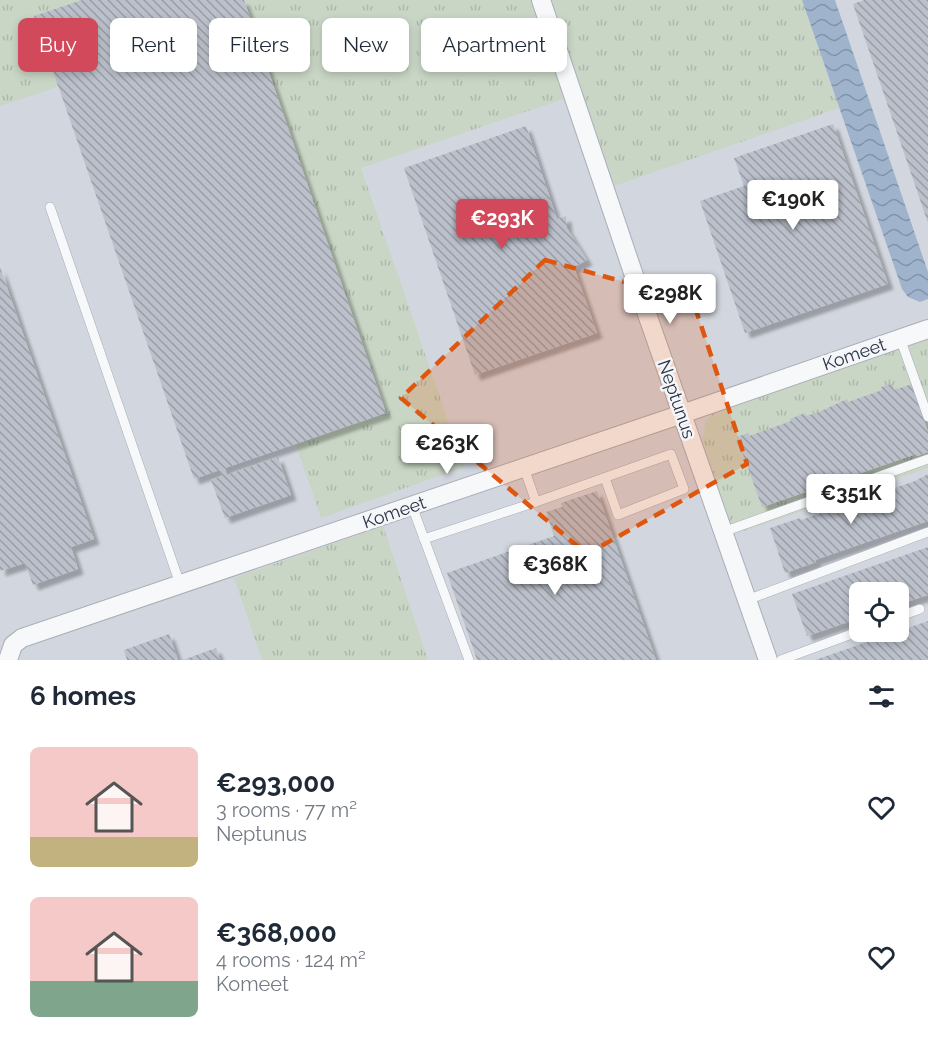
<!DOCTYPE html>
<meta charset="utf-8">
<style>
:root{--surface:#fff;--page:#f2f2f3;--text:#1f2937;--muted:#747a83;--accent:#d1495b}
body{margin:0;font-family:Raleway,sans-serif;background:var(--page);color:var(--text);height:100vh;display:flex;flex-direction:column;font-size:22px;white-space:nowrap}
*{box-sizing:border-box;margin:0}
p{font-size:20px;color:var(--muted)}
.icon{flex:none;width:33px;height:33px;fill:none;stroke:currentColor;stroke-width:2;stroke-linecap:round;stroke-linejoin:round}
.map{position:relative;height:660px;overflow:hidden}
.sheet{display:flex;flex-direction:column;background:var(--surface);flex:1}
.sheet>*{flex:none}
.top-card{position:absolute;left:18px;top:18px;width:600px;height:54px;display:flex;gap:12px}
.fabs{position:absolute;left:849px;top:582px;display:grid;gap:12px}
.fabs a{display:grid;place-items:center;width:60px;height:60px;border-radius:9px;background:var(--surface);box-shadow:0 3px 9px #0003;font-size:30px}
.price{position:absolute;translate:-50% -51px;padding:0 14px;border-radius:6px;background:#fff;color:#222;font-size:20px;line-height:39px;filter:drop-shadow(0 2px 3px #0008)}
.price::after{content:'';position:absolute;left:50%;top:36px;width:18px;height:14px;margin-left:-9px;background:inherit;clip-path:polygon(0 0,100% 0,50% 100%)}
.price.current{background:var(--accent);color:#fff}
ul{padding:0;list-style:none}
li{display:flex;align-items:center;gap:18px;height:150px;padding:0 30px}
li span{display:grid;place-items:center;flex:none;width:168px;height:120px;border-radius:9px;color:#555}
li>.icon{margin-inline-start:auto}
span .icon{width:72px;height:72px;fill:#fffc;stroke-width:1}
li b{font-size:26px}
h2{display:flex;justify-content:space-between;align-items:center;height:72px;padding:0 30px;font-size:26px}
.pill{padding:0 21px;border-radius:9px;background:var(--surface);box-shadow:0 3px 9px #0003;font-size:21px;line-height:54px}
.pill.current{background:var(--accent);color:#fff}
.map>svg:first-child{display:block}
</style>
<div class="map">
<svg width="928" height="660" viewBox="0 0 928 660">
<defs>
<pattern id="grass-tufts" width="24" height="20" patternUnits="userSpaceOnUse" patternTransform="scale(1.5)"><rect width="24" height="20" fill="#c9d6c5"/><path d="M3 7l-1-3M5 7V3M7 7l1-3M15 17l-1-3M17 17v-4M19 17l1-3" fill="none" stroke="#adb8ab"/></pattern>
<pattern id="water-waves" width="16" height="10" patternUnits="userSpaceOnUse" patternTransform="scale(1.5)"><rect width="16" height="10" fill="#9fb4cc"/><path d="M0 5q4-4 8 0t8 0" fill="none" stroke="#8293a7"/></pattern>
<pattern id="building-back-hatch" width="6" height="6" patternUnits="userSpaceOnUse" patternTransform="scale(1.5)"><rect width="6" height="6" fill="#bbc0ca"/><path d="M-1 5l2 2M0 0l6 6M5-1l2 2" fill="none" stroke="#989da6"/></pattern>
<filter id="shadow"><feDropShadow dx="5.5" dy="5.5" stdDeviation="1.5" flood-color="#0004"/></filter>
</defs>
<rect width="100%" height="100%" fill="#e4e7ec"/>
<path fill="#d2d6de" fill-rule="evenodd" d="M0,0H928V660H0ZM860,592H898V632H860Z"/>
<g fill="url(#grass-tufts)">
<path d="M0,0H533L566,98L361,168L464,467L321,518L162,52L0,106Z"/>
<path d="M551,0H802L839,108L614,186Z"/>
<path d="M928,334V468L744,531L733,528L702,442L706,421L713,413Z"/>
<path d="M383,526L428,660H262L234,578Z"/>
</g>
<path fill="url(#water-waves)" d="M802,0H835L928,272V299L920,302L908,297L902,289Z"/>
<g fill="url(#building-back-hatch)" filter="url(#shadow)">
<path d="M82,0H244L386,413L225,468L227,475L278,457L291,495L225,518L211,480L222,476L220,470L194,479L34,16Z"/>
<path d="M864,0H928V223L853,4Z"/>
<path d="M833,124L888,284L745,333L700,201L744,186L734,158Z"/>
<path d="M526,126L557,219L566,216L567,228L587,260L574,267L597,333L475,375L404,168Z"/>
<path d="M0,267L94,539L71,547L78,569L33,585L25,563L0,571Z"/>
<path d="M892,384L894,390L912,384L928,432V452L917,456L916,454L762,507L737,437L748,433L749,436L791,421L790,419L805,413L806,416L819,412L847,399L848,402L882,390L881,387Z"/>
<path d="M928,474V521L815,560L816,562L785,573L770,528L800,518L801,520L915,481Z"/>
<path d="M597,491L656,660H477L447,573L554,536L546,512L562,507L561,503Z"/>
<path d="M928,547V595L898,605V592H860V618L807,636L792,594Z"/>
<path d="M928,621V660H815Z"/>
<path d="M169,634L178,660H127L124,650Z"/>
<path d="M216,648L220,660H183Z"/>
</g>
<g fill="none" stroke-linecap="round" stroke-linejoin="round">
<g stroke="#a9aeb7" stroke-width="10">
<g id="service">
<path d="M50,207L180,584"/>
<path d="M900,338L928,417"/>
<path d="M524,468L536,502L671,454L684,489L618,515L605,478"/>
<path d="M412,506L469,660"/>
<path d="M723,532L928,459"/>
<path d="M424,539L536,502"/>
<path d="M747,600L928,532"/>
<path d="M898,617L920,609"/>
<path d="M781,660L860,631"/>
</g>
</g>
<g stroke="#a9aeb7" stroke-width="20">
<g id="minor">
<path d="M541,0L648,317L768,660"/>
<path d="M8,660L13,645L22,638L682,414L928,329"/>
</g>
</g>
<use href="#service" stroke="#f7f8fa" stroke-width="9"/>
<use href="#minor" stroke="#f7f8fa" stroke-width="18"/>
</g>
<path fill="#df570f" fill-opacity="0.2" stroke="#df570f" stroke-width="4.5" stroke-dasharray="12 8" stroke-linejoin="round" d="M545,260L693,301L747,464L587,554L401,398Z"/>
<g text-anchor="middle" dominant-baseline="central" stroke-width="5" stroke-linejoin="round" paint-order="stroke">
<g font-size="18" fill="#2b3445" stroke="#f4f6f9">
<text transform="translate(854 354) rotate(-19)">Komeet</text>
<text transform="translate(677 399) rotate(71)">Neptunus</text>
<text transform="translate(394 512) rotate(-19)">Komeet</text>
</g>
</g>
</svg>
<div class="fabs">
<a><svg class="icon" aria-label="locate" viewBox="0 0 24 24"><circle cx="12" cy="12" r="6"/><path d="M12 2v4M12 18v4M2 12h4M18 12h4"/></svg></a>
</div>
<b class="price" style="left:793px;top:231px">€190K</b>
<b class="price current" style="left:502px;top:250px">€293K</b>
<b class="price" style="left:670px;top:325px">€298K</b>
<b class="price" style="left:447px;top:475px">€263K</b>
<b class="price" style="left:851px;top:525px">€351K</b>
<b class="price" style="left:555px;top:596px">€368K</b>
<div class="top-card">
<a class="pill current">Buy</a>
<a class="pill">Rent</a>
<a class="pill">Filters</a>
<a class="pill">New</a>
<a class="pill">Apartment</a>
</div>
</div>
<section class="sheet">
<h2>6 homes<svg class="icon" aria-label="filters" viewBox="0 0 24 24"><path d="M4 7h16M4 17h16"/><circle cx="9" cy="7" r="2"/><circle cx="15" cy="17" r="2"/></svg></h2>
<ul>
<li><span style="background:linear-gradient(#f6c9c9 75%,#c2b280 0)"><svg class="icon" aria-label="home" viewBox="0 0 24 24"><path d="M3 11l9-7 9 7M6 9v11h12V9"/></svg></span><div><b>€293,000</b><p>3 rooms · 77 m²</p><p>Neptunus</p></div><svg class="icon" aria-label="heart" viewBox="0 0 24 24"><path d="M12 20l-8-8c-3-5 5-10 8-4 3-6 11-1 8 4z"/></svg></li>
<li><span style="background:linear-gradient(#f6c9c9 70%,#7fa58c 0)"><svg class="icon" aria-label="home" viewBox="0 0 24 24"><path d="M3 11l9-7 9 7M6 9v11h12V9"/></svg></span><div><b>€368,000</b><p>4 rooms · 124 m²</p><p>Komeet</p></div><svg class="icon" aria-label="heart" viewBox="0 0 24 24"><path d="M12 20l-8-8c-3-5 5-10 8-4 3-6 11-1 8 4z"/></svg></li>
</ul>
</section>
